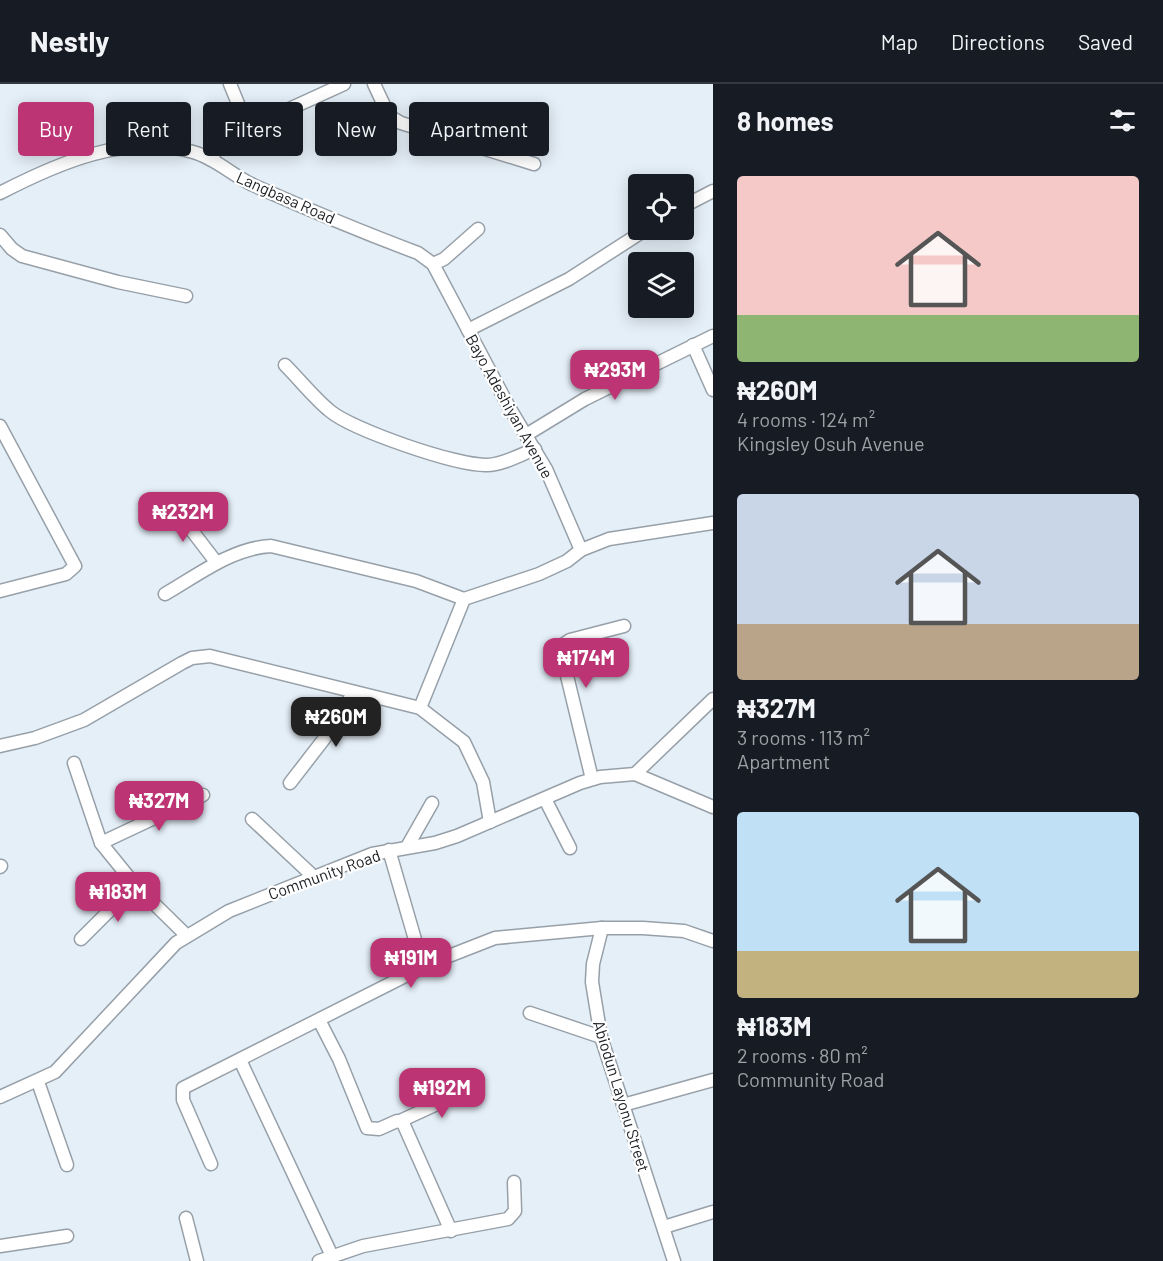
<!DOCTYPE html>
<meta charset="utf-8">
<style>
:root{--surface:#171b24;--page:#242831;--text:#f1f3f6;--muted:#9ea1a6;--line:#363941;--accent:#bc3473}
body{margin:0;font-family:Barlow,sans-serif;background:var(--page);color:var(--text);height:100vh;display:flex;flex-direction:column;font-size:22px;white-space:nowrap}
*{box-sizing:border-box;margin:0}
p{font-size:20px;color:var(--muted)}
.icon{flex:none;width:33px;height:33px;fill:none;stroke:currentColor;stroke-width:2;stroke-linecap:round;stroke-linejoin:round}
.map{position:relative;flex:1;overflow:hidden}
.side{display:flex;flex-direction:column;background:var(--surface);width:450px}
.side>*{flex:none}
.hud{position:absolute;left:18px;top:18px;width:570px;height:54px;display:flex;gap:12px}
.tools{position:absolute;left:628px;top:90px;display:grid;gap:12px}
.tools a{display:grid;place-items:center;width:66px;height:66px;border-radius:6px;background:var(--surface);box-shadow:0 3px 15px #0003;font-size:30px}
.price{position:absolute;translate:-50% -51px;padding:0 14px;border-radius:12px;background:var(--accent);color:#fff;font-size:20px;line-height:39px;filter:drop-shadow(0 2px 3px #0008)}
.price::after{content:'';position:absolute;left:50%;top:36px;width:18px;height:14px;margin-left:-9px;background:inherit;clip-path:polygon(0 0,100% 0,50% 100%)}
.price.active{background:#222;color:#fff}
ul{padding:0;list-style:none}
li{display:grid;align-content:center;gap:12px;height:318px;padding:0 24px}
li span{display:grid;place-items:center;height:186px;border-radius:6px;color:#555}
li>.icon{margin-inline-start:auto}
span .icon{width:108px;height:108px;fill:#fffc;stroke-width:1}
li b{font-size:26px}
h2{display:flex;justify-content:space-between;align-items:center;height:72px;padding:0 24px;font-size:26px}
.tag{padding:0 21px;border-radius:6px;background:var(--surface);box-shadow:0 3px 15px #0003;font-size:21px;line-height:54px}
.tag.active{background:var(--accent);color:#fff}
header{display:flex;align-items:center;gap:36px;box-sizing:border-box;height:84px;padding:0 30px;background:var(--surface);border-bottom:2px solid var(--line)}
header strong{font-size:28px}
nav{display:flex;gap:33px;margin-inline-start:auto;font-size:21px}
main{display:flex;flex:1;min-height:0}
.map>svg:first-child{display:block}
</style>
<header>
<strong>Nestly</strong>
<nav><a>Map</a><a>Directions</a><a>Saved</a></nav>
</header>
<main>
<div class="map">
<svg width="713" height="1177" viewBox="0 0 713 1177">
<rect width="100%" height="100%" fill="#e5eff8"/>
<g fill="none" stroke-linecap="round" stroke-linejoin="round">
<g stroke="#97a0a8" stroke-width="15">
<g id="minor">
<path d="M230,0L248,44"/>
<path d="M374,0L389,32L401,39L534,80"/>
<path d="M210,75L226,54L344,0"/>
<path d="M0,109C58,79 126,49 193,68C215,74 232,91 253,101C307,125 362,148 418,169L433,180L509,323L546,385L581,466"/>
<path d="M684,122L713,107"/>
<path d="M0,151L12,165L22,172L118,198L186,212"/>
<path d="M433,180L444,175L478,145"/>
<path d="M468,246L569,195L645,146"/>
<path d="M693,261L713,306"/>
<path d="M285,281C300,296 314,314 330,327C353,346 457,382 487,381C502,381 520,371 535,365"/>
<path d="M0,342L75,482L66,490L0,507"/>
<path d="M526,351L585,315L713,252"/>
<path d="M173,422L216,478"/>
<path d="M165,510C198,491 232,464 271,462L416,497L464,515"/>
<path d="M420,624L464,515L539,490L567,477L581,466L609,455L713,439"/>
<path d="M0,662L35,654L84,636L182,579L192,574L210,572L420,624L464,658L483,698L490,738"/>
<path d="M74,679L101,759L135,801L186,851"/>
<path d="M635,690L713,723"/>
<path d="M592,695L560,563L570,556L624,542"/>
<path d="M290,699L324,655L354,608"/>
<path d="M545,715L570,764"/>
<path d="M252,735L314,793"/>
<path d="M101,759L203,711"/>
<path d="M407,763L432,719"/>
<path d="M389,766L423,883"/>
<path d="M0,783L1,782"/>
<path d="M602,844L593,880L592,898L601,953L674,1177"/>
<path d="M81,855L135,801"/>
<path d="M530,929L601,953"/>
<path d="M319,936L339,975L367,1044L379,1045L397,1037L403,1039L451,1147"/>
<path d="M240,976L332,1172"/>
<path d="M38,998L67,1081"/>
<path d="M0,1013L55,988L176,859L229,827L372,770L435,759L457,752L580,699L600,693L635,690L713,615"/>
<path d="M623,1021L713,996"/>
<path d="M400,1037L437,1020L432,1007"/>
<path d="M211,1080L183,1016V1004L431,879L495,854L602,844H643L684,847L713,857"/>
<path d="M186,1134L197,1177"/>
<path d="M664,1143L713,1128"/>
<path d="M0,1162L67,1152"/>
<path d="M319,1177L363,1162L508,1135L515,1127L514,1098"/>
</g>
</g>
<use href="#minor" stroke="#fff" stroke-width="12"/>
</g>
<g text-anchor="middle" dominant-baseline="central" stroke-width="4.5" stroke-linejoin="round" paint-order="stroke">
<g font-size="16" fill="#1b1e21" stroke="#fff">
<text transform="translate(286 113) rotate(24)">Langbasa Road</text>
<text transform="translate(510 322) rotate(61)">Bayo Adeshiyan Avenue</text>
<text transform="translate(324 790) rotate(-20)">Community Road</text>
<text transform="translate(622 1012) rotate(73)">Abiodun Layonu Street</text>
</g>
</g>
</svg>
<div class="tools">
<a><svg class="icon" aria-label="locate" viewBox="0 0 24 24"><circle cx="12" cy="12" r="6"/><path d="M12 2v4M12 18v4M2 12h4M18 12h4"/></svg></a>
<a><svg class="icon" aria-label="layers" viewBox="0 0 24 24"><path d="M12 4l9 5-9 5-9-5zM3 14l9 5 9-5"/></svg></a>
</div>
<b class="price" style="left:615px;top:317px">₦293M</b>
<b class="price" style="left:183px;top:459px">₦232M</b>
<b class="price" style="left:586px;top:605px">₦174M</b>
<b class="price active" style="left:336px;top:664px">₦260M</b>
<b class="price" style="left:159px;top:748px">₦327M</b>
<b class="price" style="left:118px;top:839px">₦183M</b>
<b class="price" style="left:411px;top:905px">₦191M</b>
<b class="price" style="left:442px;top:1035px">₦192M</b>
<div class="hud">
<a class="tag active">Buy</a>
<a class="tag">Rent</a>
<a class="tag">Filters</a>
<a class="tag">New</a>
<a class="tag">Apartment</a>
</div>
</div>
<section class="side">
<h2>8 homes<svg class="icon" aria-label="filters" viewBox="0 0 24 24"><path d="M4 7h16M4 17h16"/><circle cx="9" cy="7" r="2"/><circle cx="15" cy="17" r="2"/></svg></h2>
<ul>
<li><span style="background:linear-gradient(#f6c9c9 75%,#8fb573 0)"><svg class="icon" aria-label="home" viewBox="0 0 24 24"><path d="M3 11l9-7 9 7M6 9v11h12V9"/></svg></span><div><b>₦260M</b><p>4 rooms · 124 m²</p><p>Kingsley Osuh Avenue</p></div></li>
<li><span style="background:linear-gradient(#c9d6e8 70%,#b9a48a 0)"><svg class="icon" aria-label="home" viewBox="0 0 24 24"><path d="M3 11l9-7 9 7M6 9v11h12V9"/></svg></span><div><b>₦327M</b><p>3 rooms · 113 m²</p><p>Apartment</p></div></li>
<li><span style="background:linear-gradient(#bfe0f5 75%,#c2b280 0)"><svg class="icon" aria-label="home" viewBox="0 0 24 24"><path d="M3 11l9-7 9 7M6 9v11h12V9"/></svg></span><div><b>₦183M</b><p>2 rooms · 80 m²</p><p>Community Road</p></div></li>
</ul>
</section>
</main>
